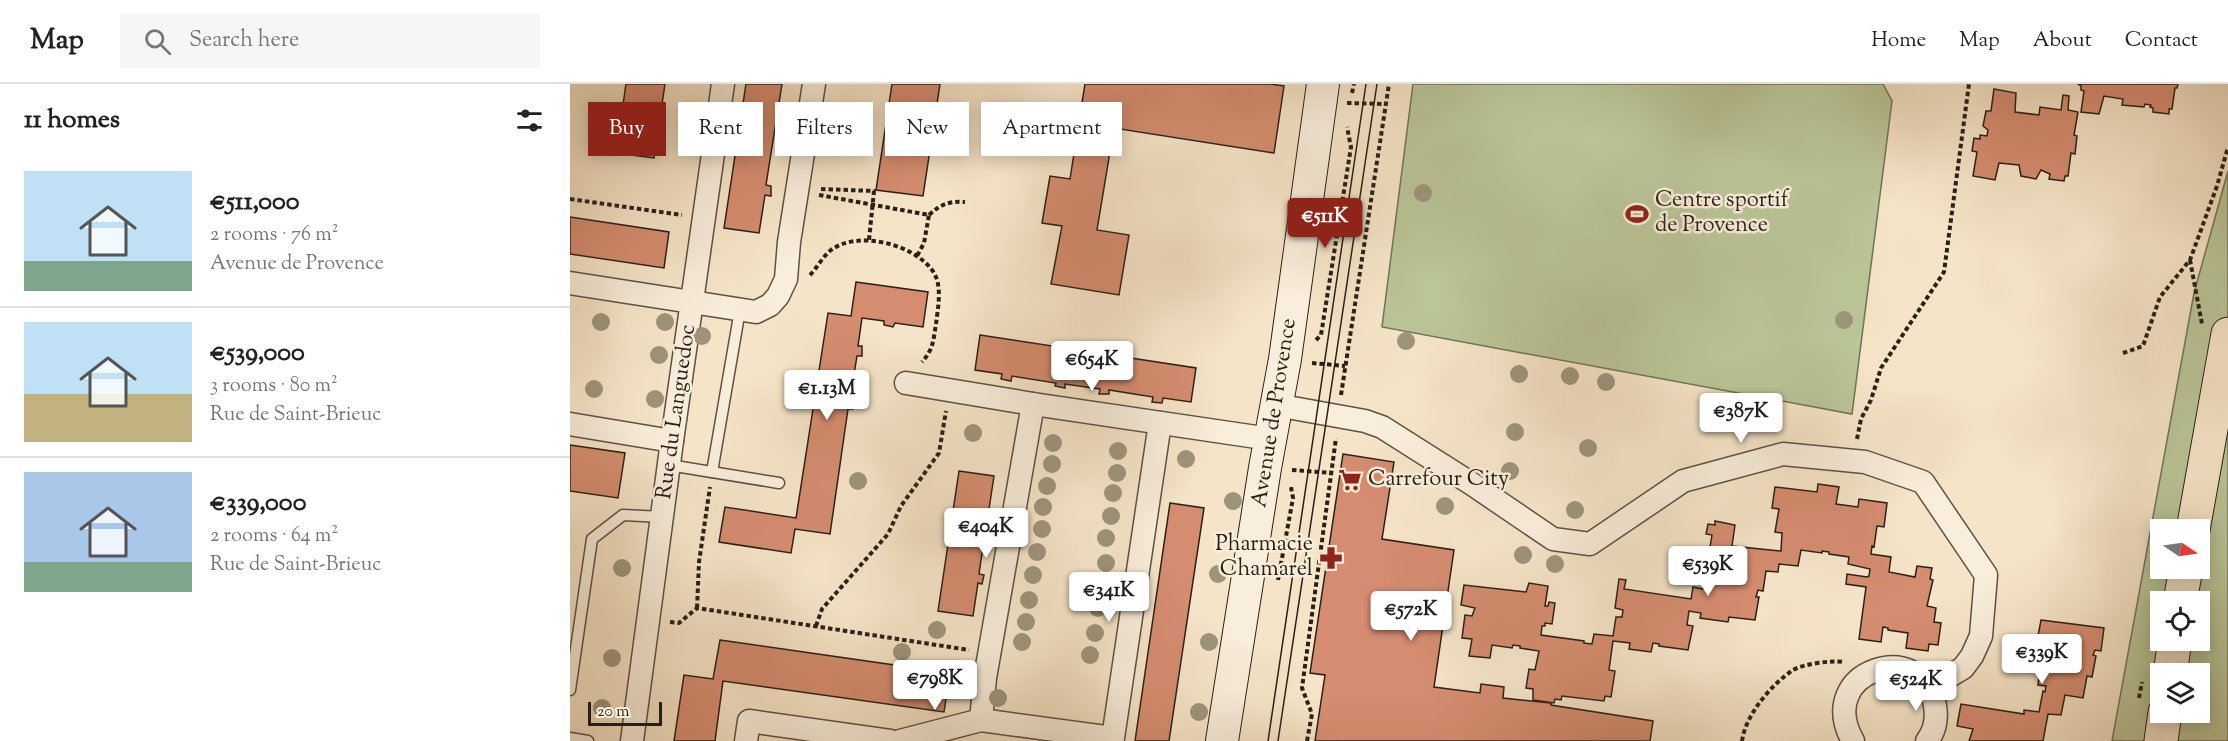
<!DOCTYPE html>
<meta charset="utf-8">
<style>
:root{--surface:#fff;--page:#f6f6f6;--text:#222;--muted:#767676;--line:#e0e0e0;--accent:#8f2418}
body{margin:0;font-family:"Sorts Mill Goudy",serif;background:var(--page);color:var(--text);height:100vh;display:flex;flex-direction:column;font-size:22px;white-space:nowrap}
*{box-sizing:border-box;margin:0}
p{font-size:20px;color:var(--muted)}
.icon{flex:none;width:33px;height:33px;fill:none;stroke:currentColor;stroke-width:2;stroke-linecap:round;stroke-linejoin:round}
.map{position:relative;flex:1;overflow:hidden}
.drawer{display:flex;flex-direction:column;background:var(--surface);width:570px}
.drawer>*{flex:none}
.top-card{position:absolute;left:18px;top:18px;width:570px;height:54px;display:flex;gap:12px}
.needle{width:39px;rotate:103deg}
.fabs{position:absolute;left:1580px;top:435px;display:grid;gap:12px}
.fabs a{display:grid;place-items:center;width:60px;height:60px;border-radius:0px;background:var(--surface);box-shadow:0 3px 15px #0003;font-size:30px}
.scale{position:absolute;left:18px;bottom:15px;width:74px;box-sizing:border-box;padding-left:6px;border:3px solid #292118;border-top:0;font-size:16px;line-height:21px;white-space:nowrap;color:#292118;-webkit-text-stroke:4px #f9eddb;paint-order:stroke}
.price{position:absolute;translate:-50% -51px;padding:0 14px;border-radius:6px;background:#fff;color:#222;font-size:20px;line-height:39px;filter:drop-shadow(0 2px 3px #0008)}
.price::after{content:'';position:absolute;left:50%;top:36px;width:18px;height:14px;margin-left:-9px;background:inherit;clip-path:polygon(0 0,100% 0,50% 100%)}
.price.active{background:var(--accent);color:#fff}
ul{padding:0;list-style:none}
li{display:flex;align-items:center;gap:18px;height:150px;padding:0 24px}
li+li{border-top:2px solid var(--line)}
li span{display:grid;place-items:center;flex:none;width:168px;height:120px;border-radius:0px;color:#555}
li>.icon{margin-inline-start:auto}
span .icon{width:72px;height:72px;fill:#fffc;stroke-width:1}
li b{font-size:26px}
h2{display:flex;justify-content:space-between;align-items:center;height:72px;padding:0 24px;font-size:26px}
.pill{padding:0 21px;border-radius:0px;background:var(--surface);box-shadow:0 3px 15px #0003;font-size:21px;line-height:54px}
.pill.active{background:var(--accent);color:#fff}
header{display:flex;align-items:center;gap:36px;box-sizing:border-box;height:84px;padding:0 30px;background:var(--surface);border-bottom:2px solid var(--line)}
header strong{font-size:28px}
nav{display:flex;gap:33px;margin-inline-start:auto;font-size:21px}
.search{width:420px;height:54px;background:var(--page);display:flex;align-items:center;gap:15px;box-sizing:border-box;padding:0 21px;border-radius:0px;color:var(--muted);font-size:22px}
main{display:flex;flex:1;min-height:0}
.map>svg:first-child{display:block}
</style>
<header>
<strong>Map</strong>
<div class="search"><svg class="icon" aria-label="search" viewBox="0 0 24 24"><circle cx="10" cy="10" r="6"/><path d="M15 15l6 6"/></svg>Search here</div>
<nav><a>Home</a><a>Map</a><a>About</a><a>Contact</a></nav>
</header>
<main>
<section class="drawer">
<h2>11 homes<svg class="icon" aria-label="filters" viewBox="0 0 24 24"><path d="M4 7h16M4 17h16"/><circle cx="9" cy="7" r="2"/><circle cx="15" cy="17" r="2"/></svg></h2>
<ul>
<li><span style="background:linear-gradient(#bfe0f5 75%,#7fa58c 0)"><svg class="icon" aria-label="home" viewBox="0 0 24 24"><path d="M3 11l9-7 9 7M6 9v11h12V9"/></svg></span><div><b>€511,000</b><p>2 rooms · 76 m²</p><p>Avenue de Provence</p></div></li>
<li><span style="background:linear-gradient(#bfe0f5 60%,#c2b280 0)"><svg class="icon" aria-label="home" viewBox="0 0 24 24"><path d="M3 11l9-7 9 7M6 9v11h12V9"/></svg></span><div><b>€539,000</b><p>3 rooms · 80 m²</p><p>Rue de Saint-Brieuc</p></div></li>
<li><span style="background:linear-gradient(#a9c7e8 75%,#7fa58c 0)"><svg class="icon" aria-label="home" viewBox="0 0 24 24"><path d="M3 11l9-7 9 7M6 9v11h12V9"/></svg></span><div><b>€339,000</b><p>2 rooms · 64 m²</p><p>Rue de Saint-Brieuc</p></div></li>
</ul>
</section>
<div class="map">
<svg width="1658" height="657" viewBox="0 0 1658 657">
<rect width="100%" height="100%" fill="#f6e4c8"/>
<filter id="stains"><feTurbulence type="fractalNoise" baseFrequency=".00333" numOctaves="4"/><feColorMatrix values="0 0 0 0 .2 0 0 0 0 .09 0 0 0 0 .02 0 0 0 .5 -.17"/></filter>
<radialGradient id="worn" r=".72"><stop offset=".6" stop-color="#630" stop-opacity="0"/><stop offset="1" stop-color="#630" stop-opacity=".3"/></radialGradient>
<g fill="#bac598" stroke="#727358" stroke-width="1.5" fill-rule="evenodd">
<path d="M843,0H1313L1322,17L1282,330L812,243Z"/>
<path d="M1658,87V657H1542L1624,209ZM1590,446H1629V484H1590ZM1590,518H1629V556H1590ZM1590,590H1629V628H1590Z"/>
</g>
<g fill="#d58c70" stroke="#292118" stroke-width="1.5">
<path d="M56,0H95L84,74L46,69Z"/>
<path d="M176,0H212L196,101L201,102V112L195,111L189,149L154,144Z"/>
<path d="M322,0H370L353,112L306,106Z"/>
<path d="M515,0H700L714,2L704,69L544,44L527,146L559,151L549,211L481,200L492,142L472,139L480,92L500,95Z"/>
<path d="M1508,0H1608L1607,4H1605L1602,25H1599V30L1583,28V24L1580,23L1581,21L1575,20L1574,23L1552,21L1553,15L1534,12L1529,30L1511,28L1514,7L1511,6V2Z"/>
<path d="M1424,5L1446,9L1445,28L1469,31L1470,23L1491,26L1493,11L1499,12L1498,26L1508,28L1504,51L1507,52L1505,70L1501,69L1498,92H1495L1494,97L1479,95L1480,90L1471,86L1466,95L1451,92L1449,81L1429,79L1425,96L1403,92L1407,68L1402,67L1404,54L1410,55V51L1417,52L1418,46L1413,42L1416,27H1421Z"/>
<path d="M0,133L99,148L94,184L0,170Z"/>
<path d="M286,198L358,208L353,243L325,239L323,243L314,241V237L292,234L288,262H292V272H287L280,315L286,316L283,325H278L260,450L225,445L221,469L149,458L155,423L226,434L258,229L281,232Z"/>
<path d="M410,251L626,284L621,318L593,314L592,319L582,318L583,313L539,306V310H529L530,305L495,300V304L485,302L486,299L442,292L441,297L431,295L432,290L405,286Z"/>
<path d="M0,361L55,369L48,414L0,407Z"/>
<path d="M773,370L824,378L812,455L884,466L864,603L910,609L911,600L934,603L933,614L981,619V621L1083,637L1080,657H745L755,591L740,589Z"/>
<path d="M389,387L424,392L419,425L423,426V436L417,435L409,490L414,491L412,500L408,499L403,532L368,527Z"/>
<path d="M1248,400L1269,403L1266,420L1288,423L1289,415L1317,419L1314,443L1307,442L1304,463L1302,462L1301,470L1321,473L1319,488L1345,493L1347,482L1362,484L1360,495L1363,496L1357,522L1366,524L1364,538L1371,539L1368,561L1359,560L1358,567L1336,564L1338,549L1318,546V544L1313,543L1311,558L1289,555L1296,503L1276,500L1277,490L1297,493L1299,492L1300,485L1278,480L1279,473L1259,470V468L1252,467V469L1231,466L1228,482L1209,480L1208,488L1196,487L1193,507L1188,506L1186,513H1189L1185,536L1159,533L1158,538L1130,534L1131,529L1119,527L1117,541L1123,542L1118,566L1089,562V560L1083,559L1081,568L1059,565L1060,559L1043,557L1039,586L1045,587L1041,613L1035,612L1034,617L992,612L991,616L985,615L984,619L963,616V605L956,604L959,585L965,586L969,567L950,564V562L943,561L942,564L922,561L920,574L899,572L902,555L892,554L895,531L902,532L905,524L891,521L894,501L956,508L959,499L978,502L975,522H978L979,518L985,519L982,540L975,539V542H972L971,551L1014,557V559L1022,560L1024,550L1043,552L1046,533H1052L1053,526L1045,524L1049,495L1056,496L1054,505L1121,515L1123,503L1133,505L1142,451L1136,450L1138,440L1145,441V437L1165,441L1162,462L1211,467L1212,449L1205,448L1209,425L1202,424L1205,403L1247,408Z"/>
<path d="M600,419L634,424L599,657H565Z"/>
<path d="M1471,536L1534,544L1531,567L1525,566L1523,571L1526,572L1522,593L1517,592L1513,614L1495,611L1491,631L1478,630L1473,657H1399L1403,645L1387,642L1391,620L1454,630V626L1469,628L1473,607L1475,608L1476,602L1468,601L1474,558L1467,557Z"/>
<path d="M150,556L380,589L374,628L153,597L145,657H104L114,591L143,595Z"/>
</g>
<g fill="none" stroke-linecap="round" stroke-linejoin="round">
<g stroke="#5c5244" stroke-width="13">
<g id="lane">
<path d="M99,381L209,399"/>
<path d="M142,388L170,226"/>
<path d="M0,606L22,455L53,431L92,433"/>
<path d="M0,654L18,657"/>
</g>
</g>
<g stroke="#5c5244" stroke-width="25">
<g id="street">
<path d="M0,199L186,228L200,221L208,212L216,195L219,158L244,0"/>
<path d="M336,299L463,320L700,355"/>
<path d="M706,321L795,337L812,343L902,400L983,455L1020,460L1113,397L1213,370L1295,378L1353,398L1416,491L1411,552L1402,572L1393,584L1359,604"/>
<path d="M0,340L102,357"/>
<path d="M411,636L415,594L463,320"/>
<path d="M62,657L102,357L153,0"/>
<path d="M176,657L179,637L320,657"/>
<path d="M330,657L411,636L543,654L590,339"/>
<path d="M1283,657C1243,586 1354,552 1365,622C1367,634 1365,647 1357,657"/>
</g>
</g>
<g stroke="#292118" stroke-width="34">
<path id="secondary" d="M652,657L695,384L715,275L753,0"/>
</g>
<g stroke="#292118" stroke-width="35">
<g id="primary">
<path d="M1623,446L1658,250"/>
<path d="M1610,518L1616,484"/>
<path d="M1600,590L1605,556"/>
<path d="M1591,657L1595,628"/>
</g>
</g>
<g stroke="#292118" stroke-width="4" stroke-dasharray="4.5 3" stroke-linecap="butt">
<path d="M782,9L784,0"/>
<path d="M777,19L816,20"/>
<path d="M251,105L304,107L299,156"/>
<path d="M249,111L359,131L354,159L347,172"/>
<path d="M0,115L112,131"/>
<path d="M359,131C371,120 379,117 395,118"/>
<path d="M1620,176L1632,240"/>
<path d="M240,191C247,184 253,172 261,166C288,146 343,160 362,186C373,200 368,223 366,240C363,257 364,264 352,278"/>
<path d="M746,256L751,251L781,63L777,43"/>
<path d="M1553,269L1573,262L1590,213L1620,176L1647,102L1658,63"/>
<path d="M742,279L775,282"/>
<path d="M771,311L819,0"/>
<path d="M1287,355L1291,335L1301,316L1311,284L1374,188L1399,0"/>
<path d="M722,386L763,389"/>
<path d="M708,496L723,414L721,403"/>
<path d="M127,524L129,478L140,403"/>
<path d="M100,538L109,539L127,524L399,566"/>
<path d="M246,542L252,525L318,450L331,422L369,369L376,327"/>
<path d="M1569,614L1572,598"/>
<path d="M737,657L742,630L732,604L766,354"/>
<path d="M1172,657C1176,630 1201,601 1223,586C1233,580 1262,576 1273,578"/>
</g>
<use href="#lane" stroke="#f9eddb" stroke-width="10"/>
<use href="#street" stroke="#f9eddb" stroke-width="22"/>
<use href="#secondary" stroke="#f9eddb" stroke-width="32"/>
<use href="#primary" stroke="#f6e4c8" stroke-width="33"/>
<g stroke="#292118" stroke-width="1.5">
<path d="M698,657L796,0"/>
<path d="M708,657L807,0"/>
</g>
</g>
<g fill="#9d947c">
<circle cx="853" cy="109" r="9"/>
<circle cx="751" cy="139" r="9"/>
<circle cx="1274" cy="236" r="9"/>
<circle cx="31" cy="238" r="9"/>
<circle cx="95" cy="238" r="9"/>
<circle cx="132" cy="252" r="9"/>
<circle cx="836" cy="257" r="9"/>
<circle cx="89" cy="271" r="9"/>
<circle cx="949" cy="290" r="9"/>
<circle cx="1000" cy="292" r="9"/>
<circle cx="1036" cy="298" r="9"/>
<circle cx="24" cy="305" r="9"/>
<circle cx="85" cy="315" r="9"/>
<circle cx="945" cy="348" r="9"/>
<circle cx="403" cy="349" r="9"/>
<circle cx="483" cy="359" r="9"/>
<circle cx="1018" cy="364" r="9"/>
<circle cx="548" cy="367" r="9"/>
<circle cx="616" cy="375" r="9"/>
<circle cx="482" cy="380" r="9"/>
<circle cx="940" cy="387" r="9"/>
<circle cx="547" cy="389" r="9"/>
<circle cx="288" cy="397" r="9"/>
<circle cx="477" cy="402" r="9"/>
<circle cx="543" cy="409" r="9"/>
<circle cx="663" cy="417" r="9"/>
<circle cx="875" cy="422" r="9"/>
<circle cx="473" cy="423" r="9"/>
<circle cx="1005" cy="426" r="9"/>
<circle cx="541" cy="432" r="9"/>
<circle cx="472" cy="445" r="9"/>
<circle cx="536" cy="454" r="9"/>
<circle cx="467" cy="468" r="9"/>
<circle cx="953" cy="471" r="9"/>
<circle cx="536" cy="479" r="9"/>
<circle cx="985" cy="480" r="9"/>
<circle cx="52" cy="484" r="9"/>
<circle cx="648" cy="490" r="9"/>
<circle cx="463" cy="491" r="9"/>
<circle cx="531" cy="503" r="9"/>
<circle cx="459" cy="516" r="9"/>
<circle cx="528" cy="524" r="9"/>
<circle cx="456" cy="538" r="9"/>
<circle cx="367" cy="546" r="9"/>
<circle cx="525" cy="549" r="9"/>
<circle cx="452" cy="558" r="9"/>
<circle cx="639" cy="558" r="9"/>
<circle cx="332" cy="568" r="9"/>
<circle cx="520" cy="571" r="9"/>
<circle cx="42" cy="574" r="9"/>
<circle cx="428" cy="614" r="9"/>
<circle cx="32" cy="624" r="9"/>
<circle cx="629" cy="628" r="9"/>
</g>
<defs>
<g id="stadium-bare" transform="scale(1.8)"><path d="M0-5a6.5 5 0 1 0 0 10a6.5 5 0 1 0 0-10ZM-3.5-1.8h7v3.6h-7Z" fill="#8f2418" stroke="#f9eddb" stroke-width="2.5" paint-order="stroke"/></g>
<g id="supermarket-bare" transform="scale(1.8)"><path d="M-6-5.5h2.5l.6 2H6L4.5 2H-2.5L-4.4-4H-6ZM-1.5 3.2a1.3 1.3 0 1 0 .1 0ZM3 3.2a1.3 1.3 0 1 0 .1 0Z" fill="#8f2418" stroke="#f9eddb" stroke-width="2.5" paint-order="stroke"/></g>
<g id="pharmacy-bare" transform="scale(1.8)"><path d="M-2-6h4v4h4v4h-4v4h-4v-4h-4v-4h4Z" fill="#8f2418" stroke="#f9eddb" stroke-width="2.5" paint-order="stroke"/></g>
</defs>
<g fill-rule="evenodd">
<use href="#stadium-bare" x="1067" y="130"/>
<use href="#supermarket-bare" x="780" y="396"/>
<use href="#pharmacy-bare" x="761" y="474"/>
</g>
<g text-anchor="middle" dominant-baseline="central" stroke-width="5" stroke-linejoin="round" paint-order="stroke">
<g font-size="22" fill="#292118" stroke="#f9eddb" text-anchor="start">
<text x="1085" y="117">Centre sportif<tspan x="1085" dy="25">de Provence</tspan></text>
<text x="798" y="396">Carrefour City</text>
<text x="743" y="461" text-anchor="end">Pharmacie<tspan x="743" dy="25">Chamarel</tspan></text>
</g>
<g font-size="22" fill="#292118" stroke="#f9eddb">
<text transform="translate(107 328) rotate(-82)">Rue du Languedoc</text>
<text transform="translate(705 329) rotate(-81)">Avenue de Provence</text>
</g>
</g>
<rect width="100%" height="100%" filter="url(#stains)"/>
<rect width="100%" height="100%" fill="url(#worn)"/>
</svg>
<div class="fabs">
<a><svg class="needle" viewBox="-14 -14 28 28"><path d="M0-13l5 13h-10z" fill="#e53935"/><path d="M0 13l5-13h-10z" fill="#767676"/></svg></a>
<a><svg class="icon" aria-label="locate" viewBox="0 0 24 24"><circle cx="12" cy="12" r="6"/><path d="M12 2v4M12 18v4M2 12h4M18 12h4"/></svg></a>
<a><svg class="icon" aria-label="layers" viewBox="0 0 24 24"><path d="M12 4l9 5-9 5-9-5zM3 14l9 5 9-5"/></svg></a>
</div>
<div class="scale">20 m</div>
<b class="price active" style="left:755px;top:165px">€511K</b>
<b class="price" style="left:522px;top:308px">€654K</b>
<b class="price" style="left:257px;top:337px">€1.13M</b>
<b class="price" style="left:1171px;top:360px">€387K</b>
<b class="price" style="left:416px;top:475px">€404K</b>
<b class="price" style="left:1138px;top:513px">€539K</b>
<b class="price" style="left:539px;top:539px">€341K</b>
<b class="price" style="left:841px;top:558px">€572K</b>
<b class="price" style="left:1472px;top:601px">€339K</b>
<b class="price" style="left:365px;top:627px">€798K</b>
<b class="price" style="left:1346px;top:628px">€524K</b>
<div class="top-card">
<a class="pill active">Buy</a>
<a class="pill">Rent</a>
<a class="pill">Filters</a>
<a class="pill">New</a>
<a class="pill">Apartment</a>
</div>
</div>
</main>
